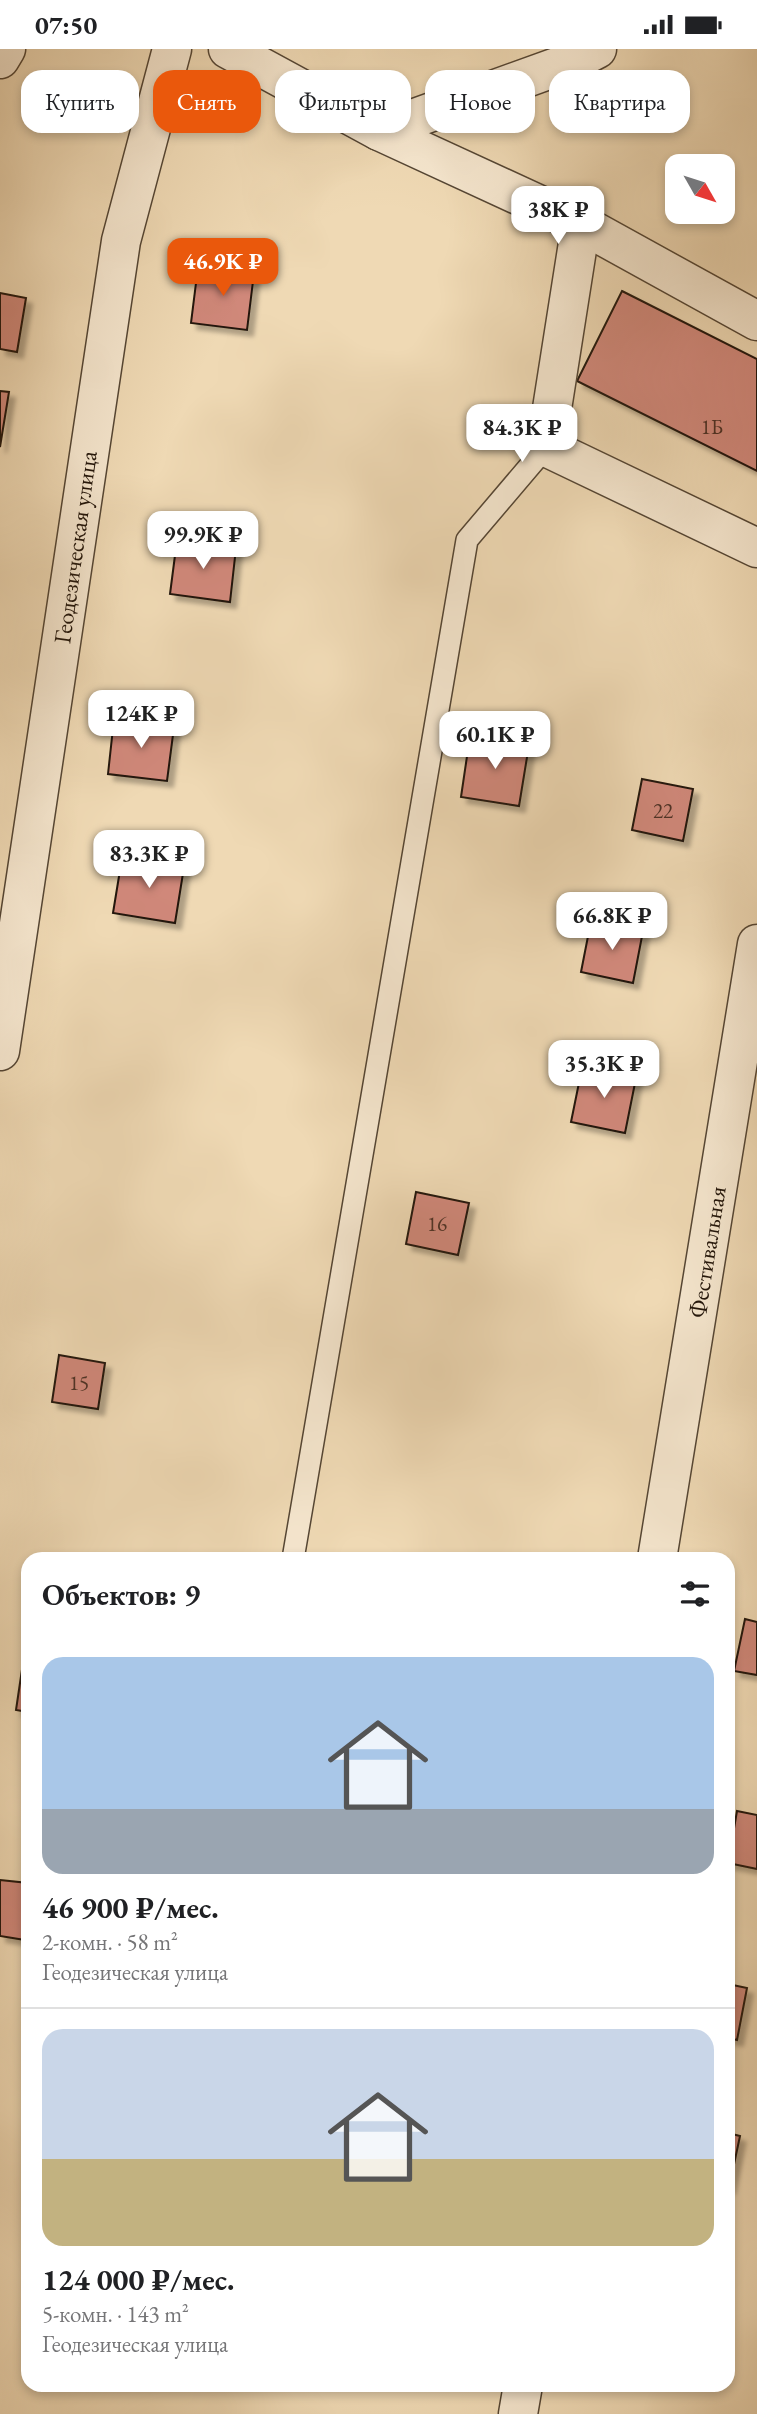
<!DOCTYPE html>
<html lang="ru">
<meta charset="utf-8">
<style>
:root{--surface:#fff;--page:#f6f6f6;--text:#202124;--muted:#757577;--line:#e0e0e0;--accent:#ea580c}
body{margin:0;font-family:"EB Garamond",serif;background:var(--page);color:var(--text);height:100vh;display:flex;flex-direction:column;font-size:26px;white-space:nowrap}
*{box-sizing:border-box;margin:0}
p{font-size:23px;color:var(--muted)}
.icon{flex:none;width:38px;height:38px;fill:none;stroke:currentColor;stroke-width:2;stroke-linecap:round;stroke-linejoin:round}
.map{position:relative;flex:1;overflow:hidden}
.side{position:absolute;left:21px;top:1503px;width:714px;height:840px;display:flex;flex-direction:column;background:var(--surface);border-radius:21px;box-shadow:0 4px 10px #0003}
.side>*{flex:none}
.banner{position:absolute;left:21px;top:21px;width:716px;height:63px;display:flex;gap:14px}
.needle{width:46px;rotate:129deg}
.fabs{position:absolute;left:665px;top:105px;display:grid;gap:14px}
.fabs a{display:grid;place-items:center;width:70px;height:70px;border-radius:14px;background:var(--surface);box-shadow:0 4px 10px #0003;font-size:35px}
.price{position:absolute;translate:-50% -60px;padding:0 16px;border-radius:14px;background:#fff;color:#222;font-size:23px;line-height:46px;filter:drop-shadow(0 2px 4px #0008)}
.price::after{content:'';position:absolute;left:50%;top:42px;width:21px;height:16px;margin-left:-10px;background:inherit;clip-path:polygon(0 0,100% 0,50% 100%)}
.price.active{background:var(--accent);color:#fff}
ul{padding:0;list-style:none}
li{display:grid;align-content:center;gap:14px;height:371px;padding:0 21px}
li+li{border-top:2px solid var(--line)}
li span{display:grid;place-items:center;height:217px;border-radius:21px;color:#555}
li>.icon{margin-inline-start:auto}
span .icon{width:126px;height:126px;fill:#fffc;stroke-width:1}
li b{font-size:30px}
h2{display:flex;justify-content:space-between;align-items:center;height:84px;padding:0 21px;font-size:30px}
.chip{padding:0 24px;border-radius:21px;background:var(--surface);box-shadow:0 4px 10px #0003;font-size:24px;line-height:63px}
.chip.active{background:var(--accent);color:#fff}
.status{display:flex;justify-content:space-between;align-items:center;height:49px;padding:0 35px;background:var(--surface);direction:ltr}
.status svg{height:19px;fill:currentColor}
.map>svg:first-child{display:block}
</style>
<div class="status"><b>07:50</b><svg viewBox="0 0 49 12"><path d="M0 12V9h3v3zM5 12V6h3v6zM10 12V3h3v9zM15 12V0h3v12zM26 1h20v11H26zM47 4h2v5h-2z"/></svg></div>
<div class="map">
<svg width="757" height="2365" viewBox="0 0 757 2365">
<defs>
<filter id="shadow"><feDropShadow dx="6" dy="6" stdDeviation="2" flood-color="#0004"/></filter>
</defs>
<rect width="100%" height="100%" fill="#efd9b4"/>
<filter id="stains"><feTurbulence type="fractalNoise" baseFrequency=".00286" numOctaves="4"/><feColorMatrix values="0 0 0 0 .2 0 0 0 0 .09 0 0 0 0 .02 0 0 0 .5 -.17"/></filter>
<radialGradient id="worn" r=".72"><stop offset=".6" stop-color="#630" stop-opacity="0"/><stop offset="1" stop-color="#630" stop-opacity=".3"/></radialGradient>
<g fill="#d0887a" stroke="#22150a" stroke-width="2" filter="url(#shadow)">
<path d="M198,218L254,224L247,281L191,274Z"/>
<path d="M622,242L757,310V422L577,332Z"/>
<path d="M0,244L26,249L17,303L0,300Z"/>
<path d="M0,342L9,343L0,398Z"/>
<path d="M177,491L236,499L230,553L170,545Z"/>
<path d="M114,670L174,678L167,732L108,725Z"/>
<path d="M470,687L529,696L519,757L461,748Z"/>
<path d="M642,730L693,740L683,792L632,781Z"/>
<path d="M122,809L184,818L175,874L113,864Z"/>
<path d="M591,872L643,882L633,934L581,923Z"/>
<path d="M582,1019L636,1029L625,1084L571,1073Z"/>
<path d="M416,1143L469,1154L458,1206L406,1195Z"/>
<path d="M59,1306L105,1314L98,1360L52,1353Z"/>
<path d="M745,1570L757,1573V1626L734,1622Z"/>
<path d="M24,1607L28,1608V1663L16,1661Z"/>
<path d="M737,1762L757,1766V1820L728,1814Z"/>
<path d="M0,1831L28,1834L25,1891L0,1887Z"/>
<path d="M728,1935L747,1939L737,1991L728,1989Z"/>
<path d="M728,2084L740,2087L729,2139L728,2138Z"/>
</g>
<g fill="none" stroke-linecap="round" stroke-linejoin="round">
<g stroke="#554634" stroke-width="24">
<path id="lane" d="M293,1510L467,491L546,398"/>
</g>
<g stroke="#554634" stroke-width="41">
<g id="street">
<path d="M228,0L379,82L581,175L757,272"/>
<path d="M0,10L6,0"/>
<path d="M379,82L576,11L597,0"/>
<path d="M581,175L546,398L757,499"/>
<path d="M0,1002L121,192L172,0"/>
<path d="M657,1510L757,895"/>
<path d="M518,2365L523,2336"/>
</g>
</g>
<use href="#lane" stroke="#f5e6ce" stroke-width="21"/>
<use href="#street" stroke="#f5e6ce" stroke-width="38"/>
</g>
<g text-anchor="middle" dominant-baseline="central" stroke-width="5" stroke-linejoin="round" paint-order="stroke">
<g font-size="21" fill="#4e3226">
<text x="712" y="377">1Б</text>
<text x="663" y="761">22</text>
<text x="437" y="1174">16</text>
<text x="79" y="1333">15</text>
</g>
<g font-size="24" fill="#22150a" stroke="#f5e6ce">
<text transform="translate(75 498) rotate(-82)">Геодезическая улица</text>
<text transform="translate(707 1203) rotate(-81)">Фестивальная</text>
</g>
</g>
<rect width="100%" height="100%" filter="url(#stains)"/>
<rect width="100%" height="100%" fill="url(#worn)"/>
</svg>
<div class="fabs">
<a><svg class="needle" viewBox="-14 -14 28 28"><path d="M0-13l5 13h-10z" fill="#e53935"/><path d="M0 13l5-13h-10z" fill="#757577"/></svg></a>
</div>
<b class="price" style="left:558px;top:197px">38K ₽</b>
<b class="price active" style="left:223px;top:249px">46.9K ₽</b>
<b class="price" style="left:522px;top:415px">84.3K ₽</b>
<b class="price" style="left:203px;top:522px">99.9K ₽</b>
<b class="price" style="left:141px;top:701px">124K ₽</b>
<b class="price" style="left:495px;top:722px">60.1K ₽</b>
<b class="price" style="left:149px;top:841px">83.3K ₽</b>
<b class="price" style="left:612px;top:903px">66.8K ₽</b>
<b class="price" style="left:604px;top:1051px">35.3K ₽</b>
<div class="banner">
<a class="chip">Купить</a>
<a class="chip active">Снять</a>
<a class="chip">Фильтры</a>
<a class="chip">Новое</a>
<a class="chip">Квартира</a>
</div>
<section class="side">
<h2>Объектов: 9<svg class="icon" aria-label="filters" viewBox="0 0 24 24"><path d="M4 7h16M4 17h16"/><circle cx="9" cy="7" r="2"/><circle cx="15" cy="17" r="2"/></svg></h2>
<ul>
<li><span style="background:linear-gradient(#a9c7e8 70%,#9aa5b1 0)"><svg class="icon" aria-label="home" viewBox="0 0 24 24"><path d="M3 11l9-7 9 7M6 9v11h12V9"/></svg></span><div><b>46 900 ₽/мес.</b><p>2-комн. · 58 m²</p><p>Геодезическая улица</p></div></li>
<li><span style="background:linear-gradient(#c9d6e8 60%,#c2b280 0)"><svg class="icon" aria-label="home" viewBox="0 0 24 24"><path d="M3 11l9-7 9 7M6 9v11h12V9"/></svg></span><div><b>124 000 ₽/мес.</b><p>5-комн. · 143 m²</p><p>Геодезическая улица</p></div></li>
</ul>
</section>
</div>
